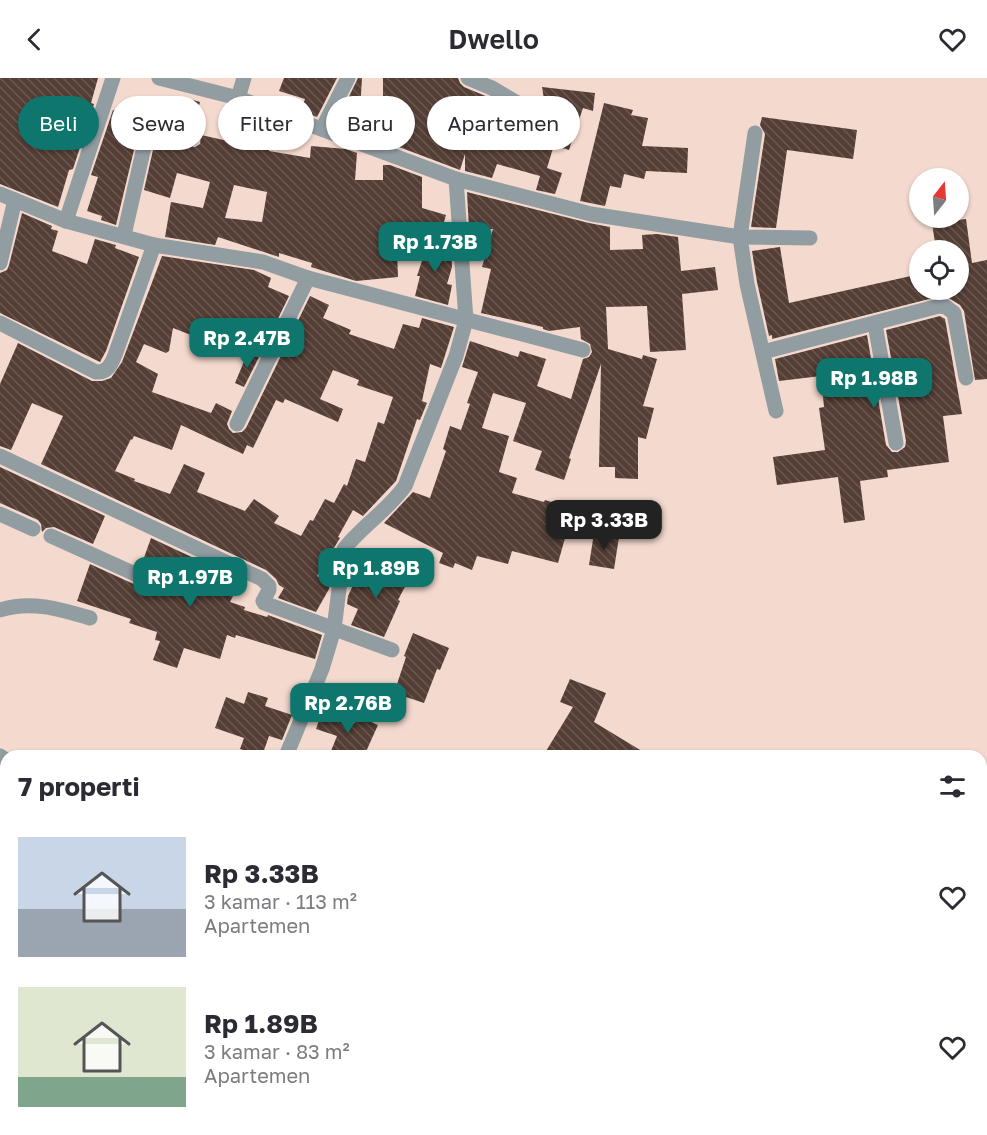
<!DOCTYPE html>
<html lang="id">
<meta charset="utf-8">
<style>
:root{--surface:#fff;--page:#f7f7f7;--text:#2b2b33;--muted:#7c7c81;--accent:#0f766e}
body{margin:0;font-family:"Golos Text",sans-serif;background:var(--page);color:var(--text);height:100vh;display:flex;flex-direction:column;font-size:22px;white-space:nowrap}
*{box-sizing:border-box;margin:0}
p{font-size:20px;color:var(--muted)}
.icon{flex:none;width:33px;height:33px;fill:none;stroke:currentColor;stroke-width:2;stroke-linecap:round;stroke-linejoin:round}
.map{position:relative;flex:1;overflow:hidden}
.sheet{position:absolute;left:0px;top:672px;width:987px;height:386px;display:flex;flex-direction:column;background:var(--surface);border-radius:18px 18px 0 0;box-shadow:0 2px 4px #0004}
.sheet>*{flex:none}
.guide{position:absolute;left:18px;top:18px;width:600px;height:54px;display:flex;gap:12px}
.needle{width:39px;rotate:17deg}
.buttons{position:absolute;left:909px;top:90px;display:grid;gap:12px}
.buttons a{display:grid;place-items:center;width:60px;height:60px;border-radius:50%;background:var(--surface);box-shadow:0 2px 4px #0004;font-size:30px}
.price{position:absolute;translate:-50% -51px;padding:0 14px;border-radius:12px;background:var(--accent);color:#fff;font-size:20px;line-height:39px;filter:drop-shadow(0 2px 3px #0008)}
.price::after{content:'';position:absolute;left:50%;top:36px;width:18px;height:14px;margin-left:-9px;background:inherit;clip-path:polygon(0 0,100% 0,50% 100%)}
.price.on{background:#222;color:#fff}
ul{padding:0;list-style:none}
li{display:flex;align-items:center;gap:18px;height:150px;padding:0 18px}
li span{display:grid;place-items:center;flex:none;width:168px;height:120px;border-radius:0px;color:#555}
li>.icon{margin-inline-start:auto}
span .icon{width:72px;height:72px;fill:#fffc;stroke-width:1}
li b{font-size:26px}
h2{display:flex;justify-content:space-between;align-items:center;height:72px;padding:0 18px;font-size:26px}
.pill{padding:0 21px;border-radius:27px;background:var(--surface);box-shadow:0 2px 4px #0004;font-size:21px;line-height:54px}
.pill.on{background:var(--accent);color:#fff}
header{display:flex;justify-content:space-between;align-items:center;height:78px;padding:0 18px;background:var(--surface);font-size:27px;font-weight:600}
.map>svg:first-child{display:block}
</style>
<header><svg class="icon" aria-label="back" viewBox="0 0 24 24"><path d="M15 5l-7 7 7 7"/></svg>Dwello<svg class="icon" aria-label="heart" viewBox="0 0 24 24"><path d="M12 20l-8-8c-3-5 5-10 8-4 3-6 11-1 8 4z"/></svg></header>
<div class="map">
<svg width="987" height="1057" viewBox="0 0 987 1057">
<defs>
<pattern id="building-back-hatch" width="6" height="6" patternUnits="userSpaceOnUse" patternTransform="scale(1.5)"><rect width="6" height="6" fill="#543e36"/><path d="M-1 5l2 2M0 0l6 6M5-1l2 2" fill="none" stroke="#6a5851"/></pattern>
</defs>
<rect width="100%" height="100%" fill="#f4d9ce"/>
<g fill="url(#building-back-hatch)" fill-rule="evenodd">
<path d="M0,0H98L91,25L94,26L73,91L69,92L58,129L0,106Z"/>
<path d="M284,0H337L317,39L301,33L305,21L279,13Z"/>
<path d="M358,0H362L359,47L339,39Z"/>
<path d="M383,0H458L460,5L464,9L488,19L504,29L502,35L527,43L523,58L554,67L547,90L562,95L555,116L536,112L540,98L497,86L492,100L465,93V76L460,92L399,69L401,65L383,53Z"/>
<path d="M542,9L595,15L593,33L583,30L569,72L562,70L568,24L545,27Z"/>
<path d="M186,20L200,24L192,50L153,43L147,45L139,51L116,147L101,142L102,138L87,133L98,99L91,97L113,32L125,36L127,28L154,37L158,23L183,31Z"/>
<path d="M604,25L633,32L631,37L648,40L642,68L688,70L687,95L646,93L644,101L624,96L621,110L610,108L605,128L580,123Z"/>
<path d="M762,39L857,52L853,81L787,72L776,150L751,149L765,56L760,47Z"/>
<path d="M201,57L237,65V64L256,68V66L269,69V73L310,80L311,68L346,71L357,75L355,102H383V87H390L422,99V130L446,137L439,161L396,148L398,199L356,203L311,189L312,185L279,175V179L218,159L215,167L165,159L171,124L203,130L210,104L177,95L170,120L144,112L155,63L195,69L200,66ZM234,107L267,114L262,144L225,140Z"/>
<path d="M467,114L589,145L610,149V172L643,171L642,157L657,156L678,159L681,193L715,189L718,212L682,216L686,272L650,274L647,228L606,229L608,271L642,281L643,277L657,281L643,328L654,330L646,361L638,359V401L615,400V389H599L601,286L569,380L571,381L564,402L535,392L542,373L513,363L526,325L493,315L482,350L509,358L499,394L517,400L512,415L544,424L545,422L559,426L550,456L565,460L558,485L512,473L508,486L477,478L472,492L455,485L453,490L439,485L443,475L384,445L413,414L430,420L446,373L443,371L450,348L461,352L470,326L467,325L478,294L462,289L470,263L518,279L520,273L546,281L537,308L571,321L583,281L589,279L592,274L590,266L581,261L580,249L549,253L543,251V249L481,235L491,191L482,189L493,151L469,152Z"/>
<path d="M22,135L52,148L51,151L58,153L52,173L87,186L95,161L116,167L115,170L139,179L106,273L100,284L0,235V195L7,192L9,187Z"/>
<path d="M966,141L972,185L987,182V301L975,302L964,233L960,227L947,219H937L772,261V257L769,258L757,204L752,173L780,169L789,225L920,196V212H958V172H936L932,145Z"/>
<path d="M429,162L451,168L452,189L447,206L452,207L448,227L415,218L420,198H417Z"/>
<path d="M162,178L254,192L271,200L268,209L289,218L272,253L250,243L237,275L173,250L169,273L166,275L144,266L136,284L158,296L152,314L211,335L216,325L232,333L227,346L229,351L233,355L242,354L246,350L310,218L329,227L323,240L351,252L349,256L394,271L403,246L419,250L422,240L454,249L441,290L430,286L422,323L427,325L420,342L417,341L396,403L363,438L353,432L338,459L340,460L317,498L330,506L329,511L316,534L278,520L284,510L279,507L276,501L266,492L41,386L63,338L32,325L11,372L0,368V306L18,265L92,303H102L111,300L122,284ZM333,292L359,302L357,307L393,319L384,346L378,344L365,384L356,381L347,408L344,406L334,425L325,421L313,443L310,442L301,458L274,445L279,438L254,421L245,433L197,414L205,395L184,386L170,416L134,403L135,401L115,393L131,361L132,362L134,358L172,372L181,347L243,376L247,367L253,370L276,322L283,325L285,321L338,344L343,331L320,321Z"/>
<path d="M940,238L945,241L962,336L943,338L949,384L887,392L888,399L860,403L865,442L844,445L838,399L777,407L773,379L825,372L819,330L824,329L821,298L779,303L775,281L867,257L886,367L892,374H898L905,369L906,363L886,252Z"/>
<path d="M248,274L259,279L244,309L235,305Z"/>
<path d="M0,389L105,438L93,466L54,449L46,450L42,454L41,446L38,442L0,425Z"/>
<path d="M594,455L619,459L614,491L589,487Z"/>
<path d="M151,460L241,502L230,524L245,529L244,532L267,539L268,537L322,557L315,581L236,557L235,560L227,557L220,581L184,570L177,590L153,582L160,563L155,562L157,554L129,545L131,541L77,523L90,486L151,514L161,513L165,505L163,499L141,488Z"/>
<path d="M372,484L408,503L398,522L400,523L384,559L351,547L358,531L347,526L348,518L356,501L361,504Z"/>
<path d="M413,555L449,570L440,592L437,591L424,625L394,615L406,579L404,578Z"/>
<path d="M570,601L606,615L594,644L650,678H543L573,629L560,624Z"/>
<path d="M248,614L268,620L265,628L292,637L282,662L269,658L262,678L240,671L244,660L215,650L226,619L244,626Z"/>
<path d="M322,634L355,645L358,638L378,647L364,678H342L331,673L337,658L316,651Z"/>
</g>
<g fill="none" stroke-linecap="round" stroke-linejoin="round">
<g stroke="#929da2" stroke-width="15">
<path d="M159,0L238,20L456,101L591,136L740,159L747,206L776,333"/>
<path d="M468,0L492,10L524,29"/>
<path d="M238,20L244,0"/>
<path d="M322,51L348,0"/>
<path d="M755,55L740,159L810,160"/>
<path d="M0,116L66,143L154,167L263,184L308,200L583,272"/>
<path d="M66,143L113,0"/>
<path d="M124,157L147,56L152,53L192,60"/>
<path d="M0,185L15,122"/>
<path d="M0,245L96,294C107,295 111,287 115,277L154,167"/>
<path d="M875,246L896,365"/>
<path d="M763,274L939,228L946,229L954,235L966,300"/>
<path d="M237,346L308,200"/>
<path d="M0,378L262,501L269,508V512L263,523L264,525L392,572"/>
<path d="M0,436L33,451"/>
<path d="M51,458L155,505"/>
<path d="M0,532C30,522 60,531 90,540"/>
<path d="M0,678L6,682"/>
<path d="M286,678L322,591L334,551L344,471C362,448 388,432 405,408L456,278L466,242L456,101"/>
<path d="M0,742L6,728"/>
<path d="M307,1052L316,1057"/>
<path d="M154,1057L158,1052"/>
</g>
</g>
</svg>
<div class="buttons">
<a><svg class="needle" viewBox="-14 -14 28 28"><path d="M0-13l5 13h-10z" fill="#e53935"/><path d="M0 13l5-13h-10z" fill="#7c7c81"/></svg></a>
<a><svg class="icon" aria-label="locate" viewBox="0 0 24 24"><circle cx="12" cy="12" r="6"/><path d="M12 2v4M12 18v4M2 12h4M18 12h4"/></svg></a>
</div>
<b class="price" style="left:435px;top:195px">Rp 1.73B</b>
<b class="price" style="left:247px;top:291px">Rp 2.47B</b>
<b class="price" style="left:874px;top:331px">Rp 1.98B</b>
<b class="price on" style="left:604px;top:473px">Rp 3.33B</b>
<b class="price" style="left:376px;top:521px">Rp 1.89B</b>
<b class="price" style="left:190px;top:530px">Rp 1.97B</b>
<b class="price" style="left:348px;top:656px">Rp 2.76B</b>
<div class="guide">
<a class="pill on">Beli</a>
<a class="pill">Sewa</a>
<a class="pill">Filter</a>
<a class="pill">Baru</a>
<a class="pill">Apartemen</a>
</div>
<section class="sheet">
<h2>7 properti<svg class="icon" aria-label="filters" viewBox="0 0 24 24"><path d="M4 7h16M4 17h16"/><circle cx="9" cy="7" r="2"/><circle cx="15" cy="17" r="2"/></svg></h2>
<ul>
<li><span style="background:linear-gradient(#c9d6e8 60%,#9aa5b1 0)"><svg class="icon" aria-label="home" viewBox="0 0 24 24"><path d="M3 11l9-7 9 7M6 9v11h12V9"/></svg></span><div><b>Rp 3.33B</b><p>3 kamar · 113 m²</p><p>Apartemen</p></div><svg class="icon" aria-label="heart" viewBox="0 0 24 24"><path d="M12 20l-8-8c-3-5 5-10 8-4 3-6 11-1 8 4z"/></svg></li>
<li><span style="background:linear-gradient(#dfe7d0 75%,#7fa58c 0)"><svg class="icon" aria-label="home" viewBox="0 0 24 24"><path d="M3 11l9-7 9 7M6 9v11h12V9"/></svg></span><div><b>Rp 1.89B</b><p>3 kamar · 83 m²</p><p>Apartemen</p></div><svg class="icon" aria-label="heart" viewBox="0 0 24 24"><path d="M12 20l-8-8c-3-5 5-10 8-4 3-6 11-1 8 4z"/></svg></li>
</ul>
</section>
</div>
